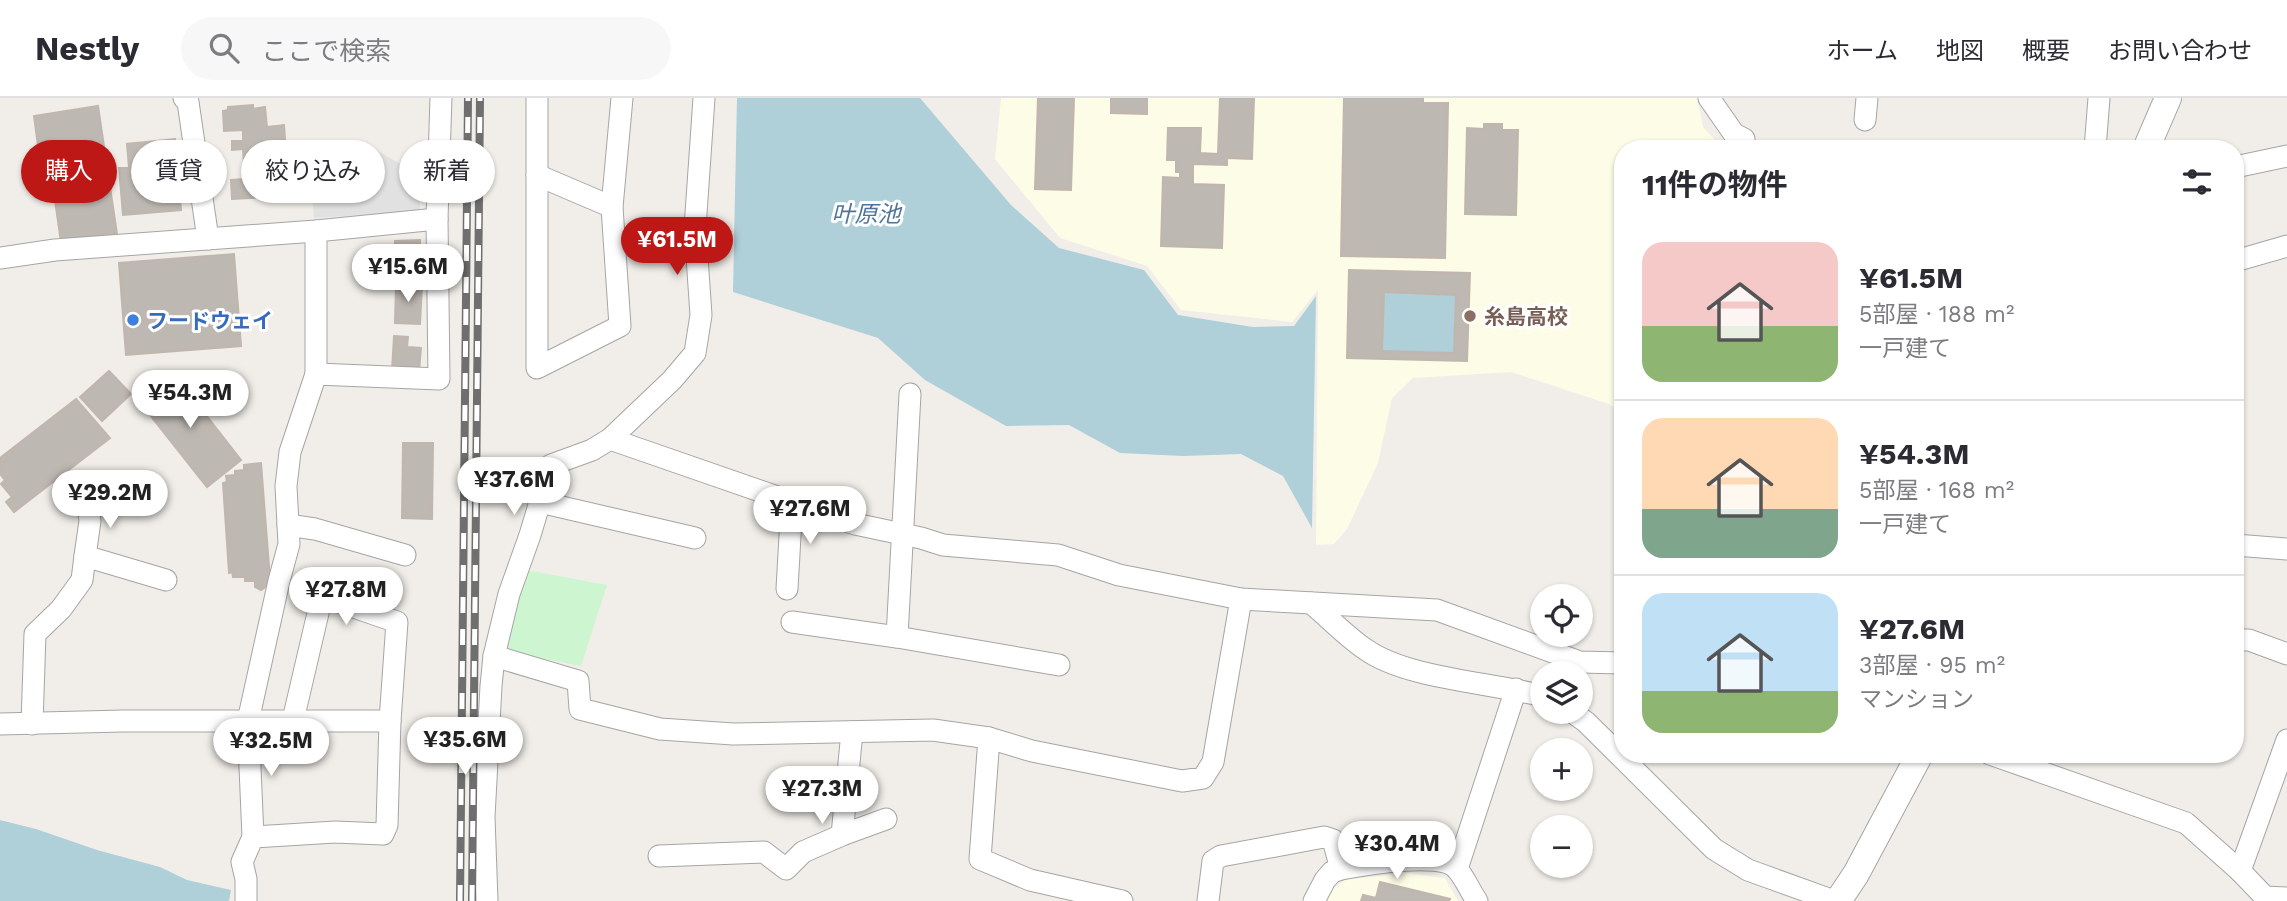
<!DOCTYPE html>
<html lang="ja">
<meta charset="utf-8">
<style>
:root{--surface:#fff;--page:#f7f7f7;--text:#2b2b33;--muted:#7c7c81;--line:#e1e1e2;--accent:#bd1716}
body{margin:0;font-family:"Work Sans","Noto Sans JP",sans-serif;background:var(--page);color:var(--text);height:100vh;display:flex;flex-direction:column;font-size:26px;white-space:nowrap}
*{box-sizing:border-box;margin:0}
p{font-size:23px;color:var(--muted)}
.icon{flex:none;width:38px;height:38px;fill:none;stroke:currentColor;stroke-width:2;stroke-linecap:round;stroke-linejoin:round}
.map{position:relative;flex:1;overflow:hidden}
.side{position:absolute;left:1614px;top:42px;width:630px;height:623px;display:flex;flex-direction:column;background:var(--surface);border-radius:28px;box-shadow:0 2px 5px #0004}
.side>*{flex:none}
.top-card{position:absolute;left:21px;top:42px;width:665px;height:63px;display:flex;gap:14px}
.fabs{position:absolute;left:1530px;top:486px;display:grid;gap:14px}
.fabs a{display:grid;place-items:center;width:63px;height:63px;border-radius:50%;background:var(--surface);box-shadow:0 2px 5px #0004;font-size:35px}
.price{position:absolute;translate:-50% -60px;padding:0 16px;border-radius:24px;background:#fff;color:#222;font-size:23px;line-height:46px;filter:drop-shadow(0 2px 4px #0008)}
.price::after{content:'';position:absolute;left:50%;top:42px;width:21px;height:16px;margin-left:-10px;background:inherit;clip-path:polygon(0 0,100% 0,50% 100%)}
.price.on{background:var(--accent);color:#fff}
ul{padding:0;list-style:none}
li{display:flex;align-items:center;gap:21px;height:175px;padding:0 28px}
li+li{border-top:2px solid var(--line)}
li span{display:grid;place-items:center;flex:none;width:196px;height:140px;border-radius:21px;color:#555}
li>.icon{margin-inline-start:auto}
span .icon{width:84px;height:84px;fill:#fffc;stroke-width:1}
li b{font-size:30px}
h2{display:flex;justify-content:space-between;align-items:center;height:84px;padding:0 28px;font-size:30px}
.tag{padding:0 24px;border-radius:32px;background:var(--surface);box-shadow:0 2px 5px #0004;font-size:24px;line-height:63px}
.tag.on{background:var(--accent);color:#fff}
header{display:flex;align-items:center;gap:42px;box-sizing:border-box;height:98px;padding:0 35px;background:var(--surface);border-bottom:2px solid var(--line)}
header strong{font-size:33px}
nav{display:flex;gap:38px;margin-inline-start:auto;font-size:24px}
.search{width:490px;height:63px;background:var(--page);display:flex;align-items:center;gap:18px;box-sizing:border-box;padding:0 24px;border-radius:38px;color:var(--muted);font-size:26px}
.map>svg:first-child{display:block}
</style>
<header>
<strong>Nestly</strong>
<div class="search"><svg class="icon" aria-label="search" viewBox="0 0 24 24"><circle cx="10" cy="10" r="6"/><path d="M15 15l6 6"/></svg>ここで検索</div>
<nav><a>ホーム</a><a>地図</a><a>概要</a><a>お問い合わせ</a></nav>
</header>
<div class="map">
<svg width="2287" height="803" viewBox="0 0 2287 803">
<rect width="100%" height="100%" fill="#f1eee9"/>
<g fill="#fcfce7">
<path d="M1001,0H1697L1703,29L1723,51H1622V314L1609,306L1511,274L1413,280L1392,300L1378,365L1347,431L1334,446L1316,447L1318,192L1292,224L1181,212L1147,168L1060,140L995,61Z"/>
<path d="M1405,775L1445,780L1458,803H1326L1331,792L1345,782Z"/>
</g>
<path fill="#ccf5d0" d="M526,472L607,487L581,568L504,553Z"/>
<path fill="#e1e1e1" d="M330,42H358L413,73L419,79L420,113L314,120L313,105L335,104V81L307,83L306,54L330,50Z"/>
<g fill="#afcfd9">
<path d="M737,0H920L1011,107L1059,150L1144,172L1178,217L1253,229L1294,228L1316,198L1312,430L1283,378L1241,356L1183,358L1120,355L1069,327L1006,328L925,282L878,240L733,194Z"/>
<path d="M1384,194L1456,197L1454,255L1382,253Z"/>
<path d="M0,722L36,731L97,752L160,769L187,782L231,792L229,803H0Z"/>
</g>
<g fill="#beb8b2" stroke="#c1b6ad" stroke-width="2" fill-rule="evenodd">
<path d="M1038,0H1074L1071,92L1035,91Z"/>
<path d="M1111,0H1147V16L1111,15Z"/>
<path d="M1220,0H1254L1252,61L1227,60V67L1193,66V86L1224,87L1222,150L1161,148L1163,79L1180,80V74H1176V62H1167L1168,30H1201L1200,55L1218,56Z"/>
<path d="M1344,0H1423V5H1448L1445,160L1341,158Z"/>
<path d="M253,7V11L265,9L267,29L284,27L289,98L232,101L231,82L245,81L243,51L232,52V43H243V32L224,33L223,13L228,12V9Z"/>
<path d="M98,8L117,136L61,144L47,47L38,48L34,18Z"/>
<path d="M1484,26H1502V32H1518L1516,117L1465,116L1467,30L1484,31Z"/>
<path d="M175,41L181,112L123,117L119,70H129L127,46Z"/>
<path d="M420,142V171H395V143Z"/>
<path d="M234,156L241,248L126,257L119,165Z"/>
<path d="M1349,172L1470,175L1467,263L1347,260ZM1384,194L1456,197L1454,255L1382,253Z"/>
<path d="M396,186L422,187L420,226L395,225Z"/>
<path d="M394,238L408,239L407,249L421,250L419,273L392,272Z"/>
<path d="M109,273L131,296L102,323L80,299Z"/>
<path d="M174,276L241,362L207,389L142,307L147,303L142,297L164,280L166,282Z"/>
<path d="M76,301L110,340L14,414L6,404L12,399L1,386L5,382L0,376V360Z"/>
<path d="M403,345H433L432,421L402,420Z"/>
<path d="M261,365L270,481L267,488L261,492L255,489V483H245V479H233L232,474L229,475L223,385L227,384L226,378L235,377V373L244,372V367Z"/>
<path d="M1380,784L1450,801L1449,803H1361L1363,797L1376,800Z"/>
</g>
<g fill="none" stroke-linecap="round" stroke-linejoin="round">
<g stroke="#a5a5a5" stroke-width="23">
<g id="minor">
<path d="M184,0L188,4L208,141"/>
<path d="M537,0V270L620,228L612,109L622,0"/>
<path d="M1709,0L1734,36L1744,41"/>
<path d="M1865,22L1867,0"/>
<path d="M2095,51L2099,0"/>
<path d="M2235,69L2287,58"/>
<path d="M537,77L612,109"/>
<path d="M437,121L441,0"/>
<path d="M316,133V276"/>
<path d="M0,160L55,152L316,133L437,121L439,281L316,276L290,354L286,388L289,446L279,483L248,623L253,739"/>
<path d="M2235,163L2287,148"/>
<path d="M910,296L897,539L1059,567"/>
<path d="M610,341L855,426L921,440L943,447L1058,457L1119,477L1241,501L1437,512L1580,564L1622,565"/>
<path d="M540,404L695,440"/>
<path d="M288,427L315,431L405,457"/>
<path d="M2235,447L2287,451"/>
<path d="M85,458L90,423L88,406"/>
<path d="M787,491L792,403"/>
<path d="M1311,505C1329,520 1346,538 1365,551C1407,581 1490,584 1542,598"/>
<path d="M792,524L897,539"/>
<path d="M2235,542H2249L2287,556"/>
<path d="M494,558L578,583L580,611L660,631L733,636L933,632L989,640L1032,653L1182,683L1203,680L1213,664L1241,501"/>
<path d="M1572,614L1586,624L1714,751L1748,772L1834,803"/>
<path d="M293,622L322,498L397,524L390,623"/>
<path d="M0,626L123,623H390L387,727L383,736L335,734L253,739L242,764L246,781V803"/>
<path d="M32,626L35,536L61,511L82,482L85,458L166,482"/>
<path d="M852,634L842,737L886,721"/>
<path d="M989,640L980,761L1030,782L1122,803"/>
<path d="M1990,656L2186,725L2240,773L2265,799L2287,800"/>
<path d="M659,758L764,754L786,771L803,754L842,737"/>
<path d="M1457,771L1516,591"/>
<path d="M2240,773L2287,642"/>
<path d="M487,803L484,719L491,588L494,558L509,496L530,437L551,367L592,352L610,341L672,282L695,255L701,217L695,130L704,0"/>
<path d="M1208,803L1213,763L1221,758L1324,739L1333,742L1341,771"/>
<path d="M1314,803L1325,782L1332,774L1341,771C1363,767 1440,753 1456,770C1464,778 1470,793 1477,803"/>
</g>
</g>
<g stroke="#a5a5a5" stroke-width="28">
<g id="tertiary">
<path d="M2146,51L2168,0"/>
<path d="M1838,803L1856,776L1920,656"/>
</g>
</g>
<use href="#minor" stroke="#fff" stroke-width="21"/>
<use href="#tertiary" stroke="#fff" stroke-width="26"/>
<g stroke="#6f6f6f" stroke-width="8">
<g id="rail">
<path d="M460,803L468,0"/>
<path d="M472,803L480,0"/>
</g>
</g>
<use href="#rail" stroke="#fff" stroke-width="5" stroke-dasharray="16" stroke-linecap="butt"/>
</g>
<circle fill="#8d6e63" stroke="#fff" stroke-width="2.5" cx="1470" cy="218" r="7"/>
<circle fill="#3f7fe0" stroke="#fff" stroke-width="2.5" cx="133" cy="222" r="7"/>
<g text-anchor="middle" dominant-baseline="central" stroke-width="6" stroke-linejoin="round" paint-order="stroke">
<g font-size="21" font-weight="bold" fill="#785e54" stroke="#fff" text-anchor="start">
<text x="1484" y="218">糸島高校</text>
</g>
<g font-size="21" font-weight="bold" fill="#366cbe" stroke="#fff" text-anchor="start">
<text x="147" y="222">フードウェイ</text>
</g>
<g font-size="23" font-style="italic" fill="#507499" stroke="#fff">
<text x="866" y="116">叶原池</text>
</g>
</g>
</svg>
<div class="fabs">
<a><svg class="icon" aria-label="locate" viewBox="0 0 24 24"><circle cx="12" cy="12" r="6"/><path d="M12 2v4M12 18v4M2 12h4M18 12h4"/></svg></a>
<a><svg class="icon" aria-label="layers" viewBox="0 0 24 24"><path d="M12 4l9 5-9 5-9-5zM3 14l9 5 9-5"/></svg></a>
<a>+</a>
<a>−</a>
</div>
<b class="price on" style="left:677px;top:179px">¥61.5M</b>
<b class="price" style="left:408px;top:206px">¥15.6M</b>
<b class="price" style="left:190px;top:332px">¥54.3M</b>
<b class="price" style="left:514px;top:419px">¥37.6M</b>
<b class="price" style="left:110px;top:432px">¥29.2M</b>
<b class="price" style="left:810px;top:448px">¥27.6M</b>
<b class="price" style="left:346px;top:529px">¥27.8M</b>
<b class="price" style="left:465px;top:679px">¥35.6M</b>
<b class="price" style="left:271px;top:680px">¥32.5M</b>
<b class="price" style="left:822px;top:728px">¥27.3M</b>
<b class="price" style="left:1397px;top:783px">¥30.4M</b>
<div class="top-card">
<a class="tag on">購入</a>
<a class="tag">賃貸</a>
<a class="tag">絞り込み</a>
<a class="tag">新着</a>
</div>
<section class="side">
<h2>11件の物件<svg class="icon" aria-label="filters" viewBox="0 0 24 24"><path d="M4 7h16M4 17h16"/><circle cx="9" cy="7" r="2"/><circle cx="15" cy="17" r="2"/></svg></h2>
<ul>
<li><span style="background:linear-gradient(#f6c9c9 60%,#8fb573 0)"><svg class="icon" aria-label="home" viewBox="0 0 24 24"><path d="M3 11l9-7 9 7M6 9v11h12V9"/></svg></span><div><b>¥61.5M</b><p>5部屋 · 188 m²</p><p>一戸建て</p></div></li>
<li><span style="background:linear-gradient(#ffd9b3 65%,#7fa58c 0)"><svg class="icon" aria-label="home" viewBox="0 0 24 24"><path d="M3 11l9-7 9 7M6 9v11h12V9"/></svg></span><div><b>¥54.3M</b><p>5部屋 · 168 m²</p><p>一戸建て</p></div></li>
<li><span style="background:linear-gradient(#bfe0f5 70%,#8fb573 0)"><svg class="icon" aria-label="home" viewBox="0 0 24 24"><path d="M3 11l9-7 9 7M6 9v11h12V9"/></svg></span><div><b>¥27.6M</b><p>3部屋 · 95 m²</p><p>マンション</p></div></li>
</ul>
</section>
</div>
